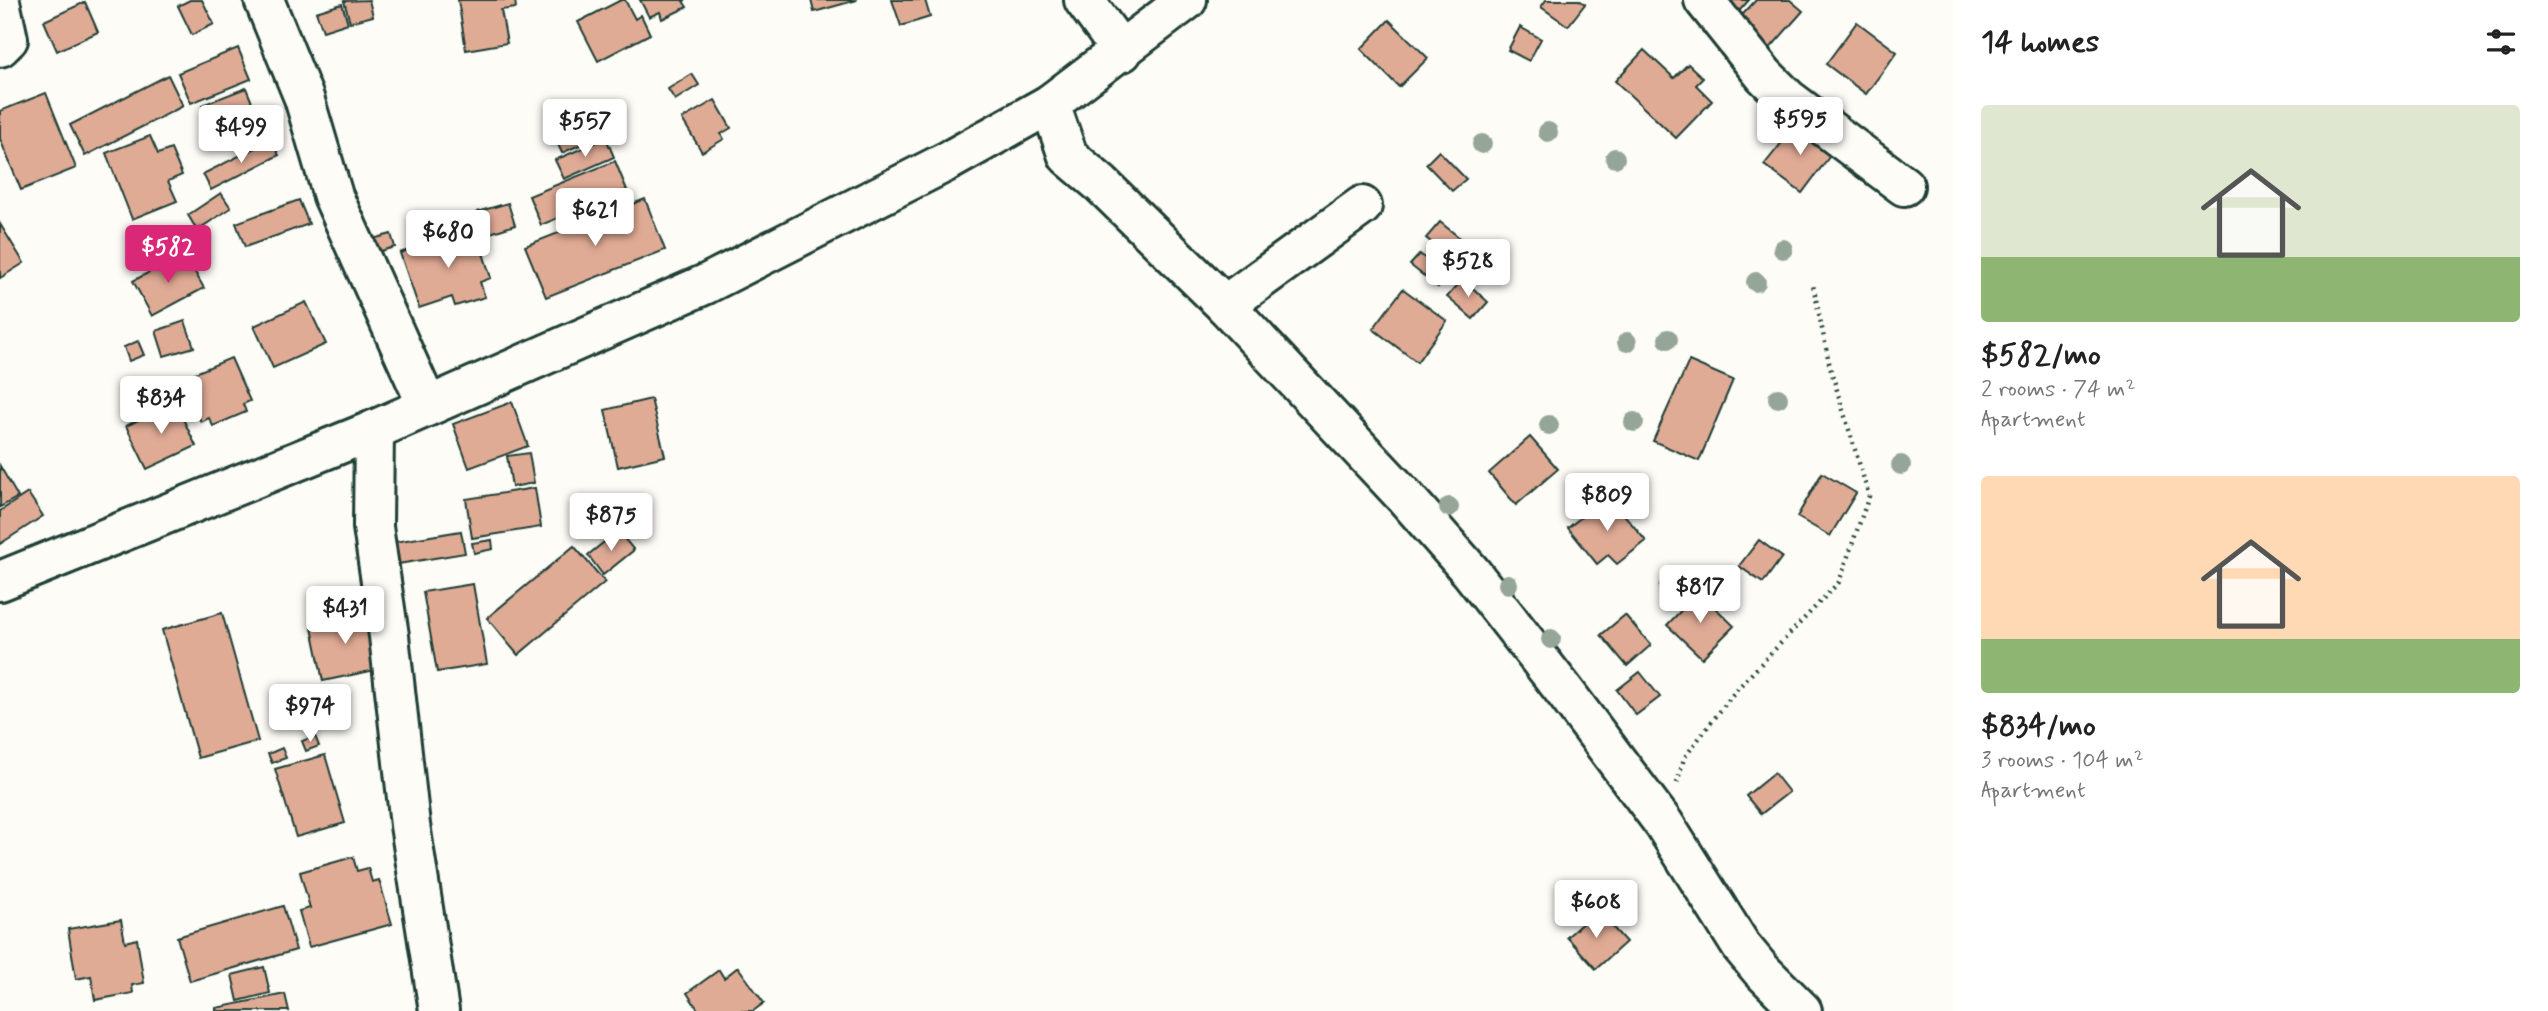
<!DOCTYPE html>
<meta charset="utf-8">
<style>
:root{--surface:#fff;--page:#f2f2f2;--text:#222;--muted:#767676;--accent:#db2777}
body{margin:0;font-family:Mynerve,sans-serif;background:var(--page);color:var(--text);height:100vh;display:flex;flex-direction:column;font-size:26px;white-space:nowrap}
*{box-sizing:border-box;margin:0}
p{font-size:23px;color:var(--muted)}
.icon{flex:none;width:38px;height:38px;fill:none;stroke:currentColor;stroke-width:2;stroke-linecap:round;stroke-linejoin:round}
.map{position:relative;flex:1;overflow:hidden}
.sheet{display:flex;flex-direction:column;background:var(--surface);width:595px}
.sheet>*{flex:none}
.price{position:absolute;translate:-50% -60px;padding:0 16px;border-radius:7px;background:#fff;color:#222;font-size:23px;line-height:46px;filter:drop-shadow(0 2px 4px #0008)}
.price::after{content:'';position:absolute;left:50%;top:42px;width:21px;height:16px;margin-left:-10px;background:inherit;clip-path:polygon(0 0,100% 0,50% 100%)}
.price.current{background:var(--accent);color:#fff}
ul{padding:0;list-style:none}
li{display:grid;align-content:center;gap:14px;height:371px;padding:0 28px}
li span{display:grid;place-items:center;height:217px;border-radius:7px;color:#555}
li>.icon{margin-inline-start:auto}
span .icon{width:126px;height:126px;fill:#fffc;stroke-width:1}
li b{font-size:30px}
h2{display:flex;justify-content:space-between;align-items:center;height:84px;padding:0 28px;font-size:30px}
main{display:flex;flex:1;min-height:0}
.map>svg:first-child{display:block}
</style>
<main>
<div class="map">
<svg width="1953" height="1011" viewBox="0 0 1953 1011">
<rect width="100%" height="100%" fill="#fdfcf7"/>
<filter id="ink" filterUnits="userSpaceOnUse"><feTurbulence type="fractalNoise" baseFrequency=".0143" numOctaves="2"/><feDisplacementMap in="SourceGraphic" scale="14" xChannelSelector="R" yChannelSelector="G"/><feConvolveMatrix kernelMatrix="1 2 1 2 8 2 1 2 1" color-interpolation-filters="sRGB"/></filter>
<g filter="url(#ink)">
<g fill="#e0ab95" stroke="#1f3d34" stroke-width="2">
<path d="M190,0H202L214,24L192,35L178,6Z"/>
<path d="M369,0L373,16L350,22L344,1Z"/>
<path d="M458,0H515L516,8L501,10L507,43L466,50Z"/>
<path d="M621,0H625L635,19L641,15L650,34L598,61L578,22Z"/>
<path d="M640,0H686L683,1L687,7L662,19L660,12L649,17Z"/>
<path d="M811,0H857L814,12Z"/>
<path d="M892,0H925L930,17L901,26Z"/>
<path d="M1546,0H1579L1585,4L1568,26L1541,7Z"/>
<path d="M1713,0H1749L1733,18Z"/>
<path d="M1756,0H1790L1803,11L1765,54L1733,25Z"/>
<path d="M85,2L98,32L57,51L44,21Z"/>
<path d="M342,4L348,23L323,31L316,12Z"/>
<path d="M1389,20L1428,58L1399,87L1361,49Z"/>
<path d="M1857,22L1897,52L1866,94L1826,64Z"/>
<path d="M1520,27L1541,39L1529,61L1508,50Z"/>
<path d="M238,48L251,79L191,103L178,73Z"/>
<path d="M1644,50L1674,78L1688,64L1703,78L1696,85L1712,101L1676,138L1615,81Z"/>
<path d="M692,74L699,85L675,100L668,89Z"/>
<path d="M168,75L183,106L85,156L70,125Z"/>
<path d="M246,88L253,105L209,121L202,105Z"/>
<path d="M46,93L76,168L21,190L0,139V111Z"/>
<path d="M715,100L731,128L721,134L724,139L702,152L682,119Z"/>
<path d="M594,111L604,134L562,153L551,130Z"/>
<path d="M1799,121L1835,149L1802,193L1764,165Z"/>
<path d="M150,136L158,154L171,149L182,175L168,181L177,201L132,219L106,153Z"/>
<path d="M606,138L614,157L564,179L555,160Z"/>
<path d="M271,140L279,155L211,190L203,174Z"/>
<path d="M1439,151L1466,179L1452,191L1426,164Z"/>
<path d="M615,161L627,190L541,225L529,196Z"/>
<path d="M221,193L231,208L197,230L188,215Z"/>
<path d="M645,199L665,250L546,297L525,246Z"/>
<path d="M299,200L309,224L245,247L236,223Z"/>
<path d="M508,203L515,225L484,235L477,212Z"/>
<path d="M1440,222L1481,255L1468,271L1426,238Z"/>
<path d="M0,224L24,263L0,278Z"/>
<path d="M475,228L491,278L480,282L485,297L455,306L452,297L419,308L400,253Z"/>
<path d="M391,234L395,247L366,255L362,242Z"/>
<path d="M184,253L204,288L152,316L133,281Z"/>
<path d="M1420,254L1446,276L1438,287L1410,265Z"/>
<path d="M1463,279L1488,302L1473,319L1447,297Z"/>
<path d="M1403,289L1447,321L1417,362L1373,329Z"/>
<path d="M306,302L326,344L273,368L254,326Z"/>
<path d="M185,321L194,347L164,356L156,331Z"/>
<path d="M138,341L144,355L129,361L124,347Z"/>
<path d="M231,358L250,401L243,404L246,412L213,426L209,418L201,422L181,379Z"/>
<path d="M1689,361L1733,380L1699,461L1653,441Z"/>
<path d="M651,399L665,456L618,467L605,410Z"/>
<path d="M175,402L196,446L147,469L126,426Z"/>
<path d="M512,402L528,446L469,468L453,424Z"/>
<path d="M1530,437L1558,469L1516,505L1489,473Z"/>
<path d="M529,453L534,483L512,487L507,456Z"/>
<path d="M0,466L18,497L0,507Z"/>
<path d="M1822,473L1856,493L1830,536L1797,517Z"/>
<path d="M535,488L541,527L472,538L466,499Z"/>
<path d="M28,493L43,516L0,544V511Z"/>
<path d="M1608,495L1646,541L1617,564L1608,555L1597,564L1568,528Z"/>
<path d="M461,531L465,553L386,566L382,544Z"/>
<path d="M618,531L634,550L603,575L588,555Z"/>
<path d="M492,540L493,549L474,553L472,543Z"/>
<path d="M1759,540L1782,557L1763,583L1739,566Z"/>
<path d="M574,546L605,582L518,655L487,618Z"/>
<path d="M473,584L487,664L437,672L423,592Z"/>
<path d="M1699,592L1734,626L1702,658L1667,625Z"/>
<path d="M368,612L380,669L323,681L311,623Z"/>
<path d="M222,613L258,741L198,758L162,630Z"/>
<path d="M1625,615L1651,645L1627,666L1601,635Z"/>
<path d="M1640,672L1660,697L1636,715L1617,690Z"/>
<path d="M315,736L319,746L306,751L302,741Z"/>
<path d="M282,748L286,758L272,763L268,754Z"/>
<path d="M325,755L345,823L296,837L275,769Z"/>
<path d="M1774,773L1789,792L1761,814L1746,796Z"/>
<path d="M353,857L357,871L368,868L372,882L379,880L392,924L309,947L299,911L310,908L300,872Z"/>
<path d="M283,906L296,950L190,981L177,937Z"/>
<path d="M1597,910L1626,942L1596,969L1567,937Z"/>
<path d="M121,920L125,942L137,939L144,983L132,985L133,993L95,1000L91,976L76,979L68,929Z"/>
<path d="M264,967L270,993L238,1001L232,975Z"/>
<path d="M738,967L764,1003L753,1011H699L687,993L719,970L724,978Z"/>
<path d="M285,994L289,1011H216V1008Z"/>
</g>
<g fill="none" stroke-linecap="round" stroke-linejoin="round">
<g stroke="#1f3d34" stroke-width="44">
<g id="street">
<path d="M264,0L304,98L333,196L427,405"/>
<path d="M1084,0L1122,52"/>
<path d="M1704,0L1764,75L1788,99L1904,186"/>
<path d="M0,2L8,39L0,47"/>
<path d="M1050,104L1068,156L1101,184L1225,305L1406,498L1471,572L1565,692L1664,824L1741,946L1761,970L1802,1011"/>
<path d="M1225,305L1362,206"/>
<path d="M374,430L373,527L389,636L410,825L439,1011"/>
</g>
</g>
<g stroke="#1f3d34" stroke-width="44">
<path id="secondary" d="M0,581L374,430L706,284L950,160L1050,104L1187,0"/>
</g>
<path stroke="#1f3d34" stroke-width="4.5" stroke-dasharray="2 5" stroke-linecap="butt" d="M1677,783L1684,758L1737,689L1839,582L1869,496L1830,367L1813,285"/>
<use href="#street" stroke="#fdfcf7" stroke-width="38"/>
<use href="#secondary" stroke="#fdfcf7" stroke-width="38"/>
</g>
<g fill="#95a698">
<circle cx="1548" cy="132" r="10"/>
<circle cx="1482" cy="144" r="10"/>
<circle cx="1615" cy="158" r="10"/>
<circle cx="1783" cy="249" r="10"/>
<circle cx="1756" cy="282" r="10"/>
<circle cx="1668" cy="339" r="10"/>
<circle cx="1627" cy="342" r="10"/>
<circle cx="1778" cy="398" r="10"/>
<circle cx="1634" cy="422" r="10"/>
<circle cx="1549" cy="425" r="10"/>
<circle cx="1901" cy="465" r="10"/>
<circle cx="1449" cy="507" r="10"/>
<circle cx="1508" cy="584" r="10"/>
<circle cx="1668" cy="587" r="10"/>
<circle cx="1551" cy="639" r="10"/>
</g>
</g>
</svg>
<b class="price" style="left:1800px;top:157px">$595</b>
<b class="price" style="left:585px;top:159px">$557</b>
<b class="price" style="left:241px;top:165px">$499</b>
<b class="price" style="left:595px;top:248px">$621</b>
<b class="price" style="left:448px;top:270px">$680</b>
<b class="price current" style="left:168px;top:285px">$582</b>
<b class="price" style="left:1468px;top:299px">$528</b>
<b class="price" style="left:161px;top:436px">$834</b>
<b class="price" style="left:1607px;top:533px">$809</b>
<b class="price" style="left:611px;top:553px">$875</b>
<b class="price" style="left:1700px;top:625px">$817</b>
<b class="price" style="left:345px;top:646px">$431</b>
<b class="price" style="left:310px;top:744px">$974</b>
<b class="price" style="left:1596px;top:940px">$608</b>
</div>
<section class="sheet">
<h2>14 homes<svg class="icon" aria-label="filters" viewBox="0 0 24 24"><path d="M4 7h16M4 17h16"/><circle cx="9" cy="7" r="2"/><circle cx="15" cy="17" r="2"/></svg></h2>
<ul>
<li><span style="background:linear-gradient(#dfe7d0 70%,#8fb573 0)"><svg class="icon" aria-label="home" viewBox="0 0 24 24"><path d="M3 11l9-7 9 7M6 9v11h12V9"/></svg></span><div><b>$582/mo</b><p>2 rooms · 74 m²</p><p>Apartment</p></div></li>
<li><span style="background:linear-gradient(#ffd9b3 75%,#8fb573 0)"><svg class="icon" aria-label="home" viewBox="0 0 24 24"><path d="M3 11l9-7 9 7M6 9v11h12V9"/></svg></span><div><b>$834/mo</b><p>3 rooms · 104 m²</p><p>Apartment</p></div></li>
</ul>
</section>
</main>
